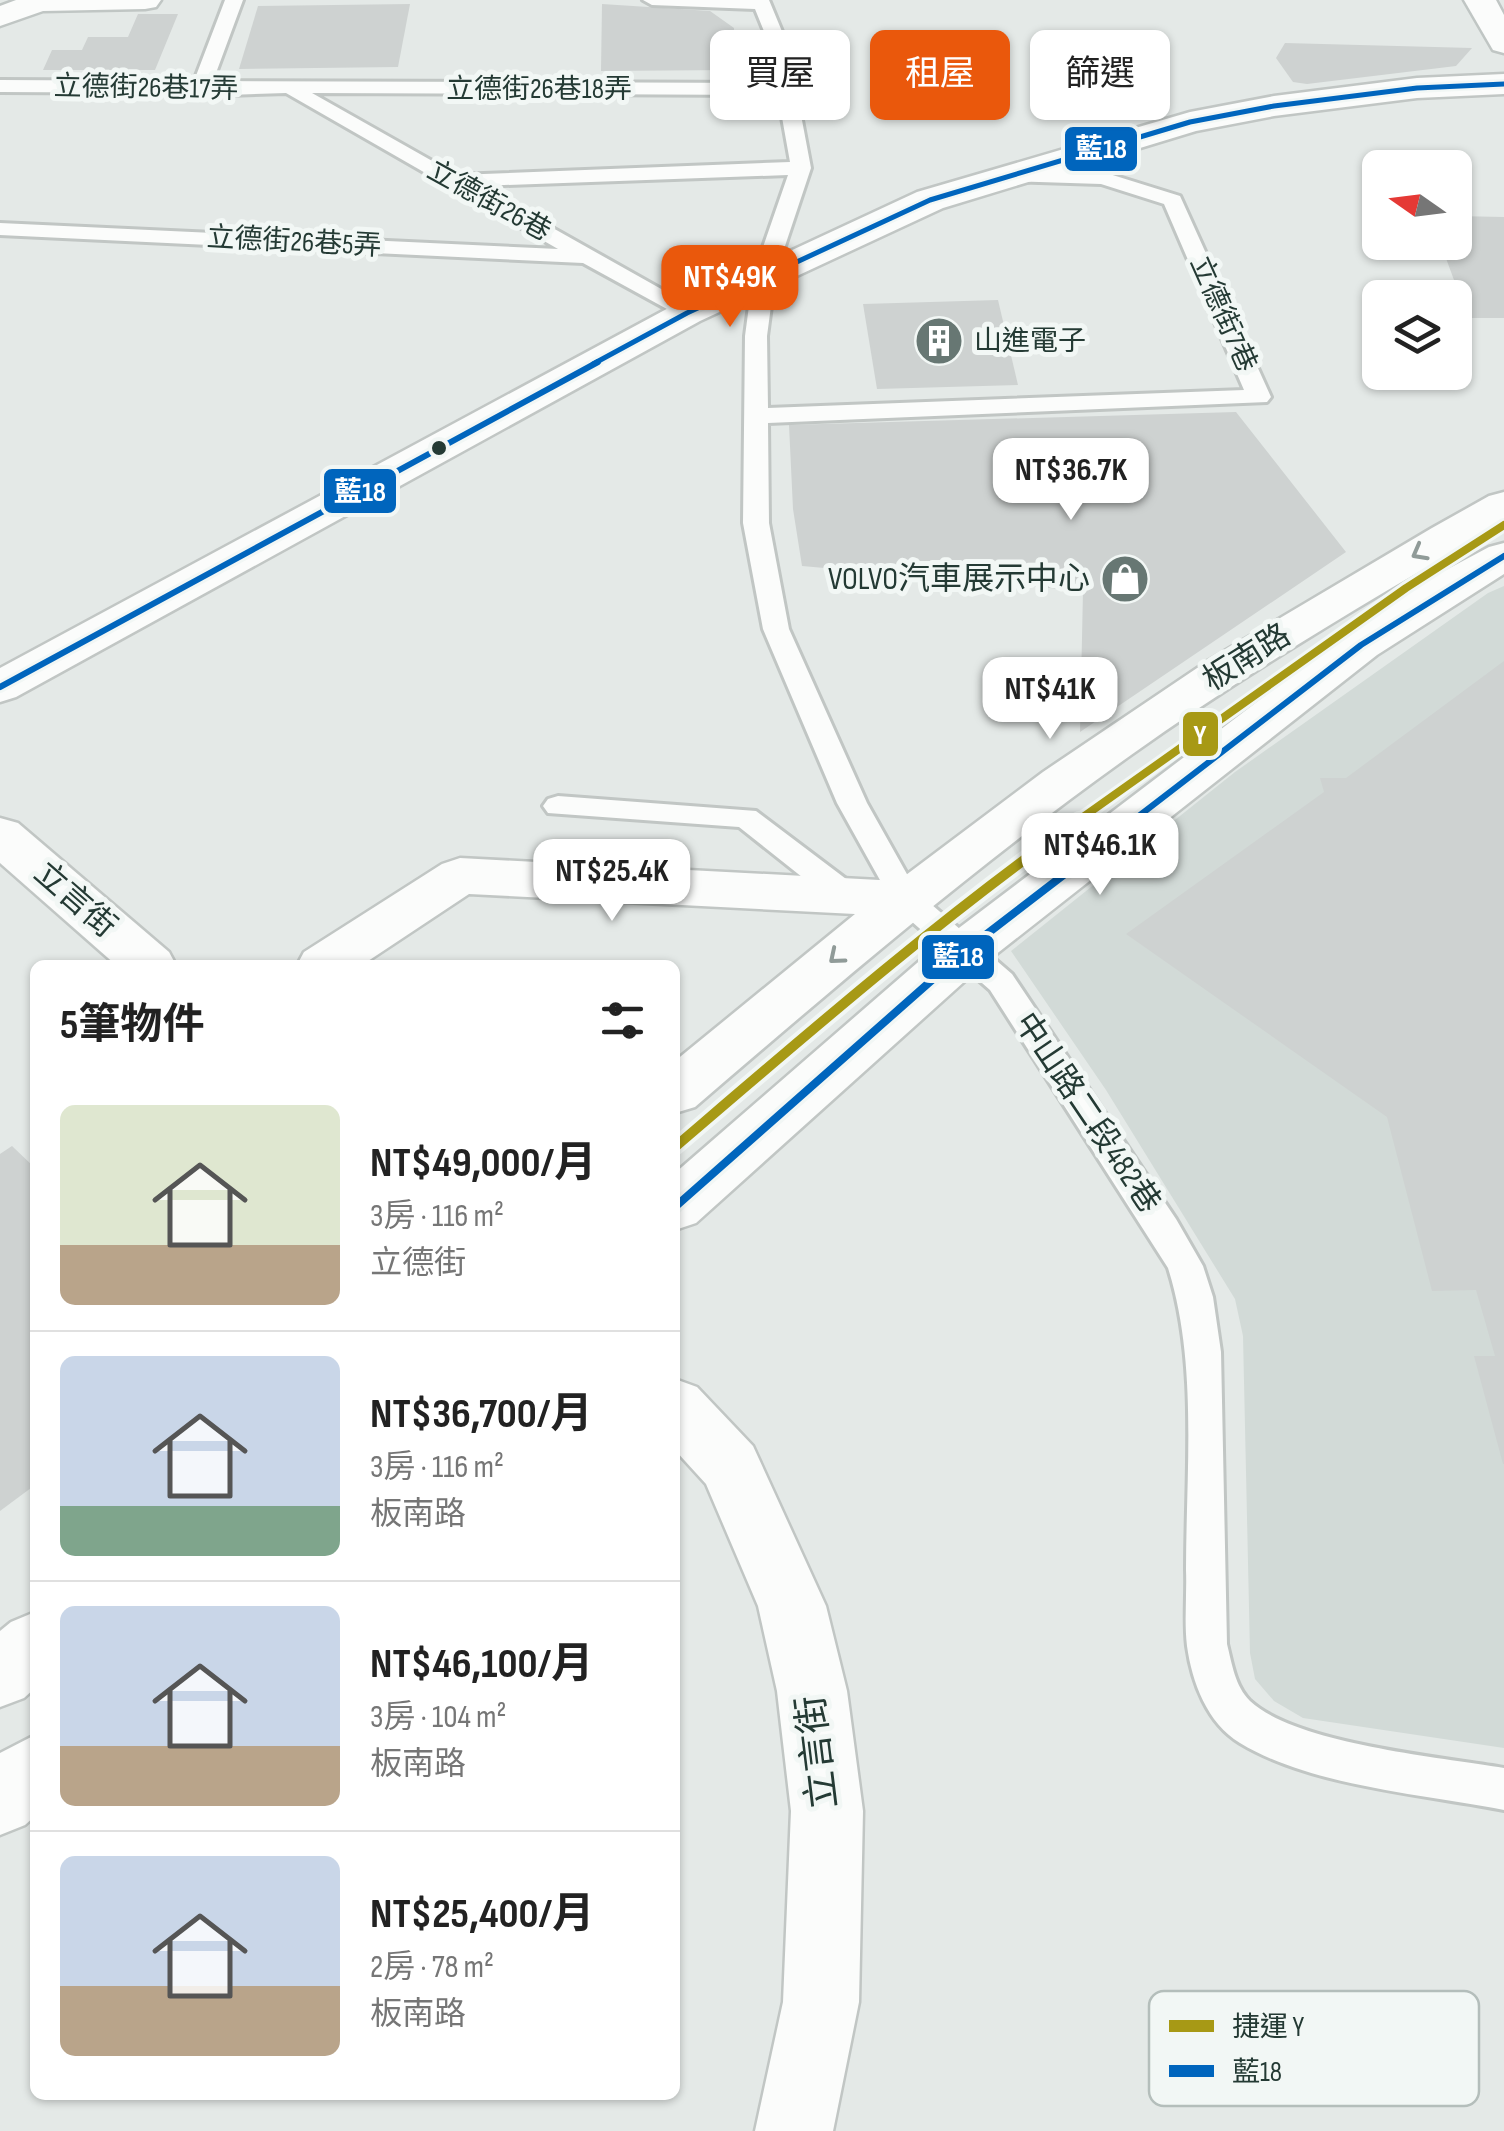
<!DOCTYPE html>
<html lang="zh-TW">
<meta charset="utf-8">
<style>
:root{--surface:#fff;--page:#f6f6f6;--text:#222;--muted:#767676;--line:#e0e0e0;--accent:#ea580c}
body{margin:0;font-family:"Sofia Sans Condensed","Noto Sans TC",sans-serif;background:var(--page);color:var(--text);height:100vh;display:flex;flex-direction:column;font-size:38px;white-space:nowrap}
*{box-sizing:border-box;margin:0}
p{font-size:32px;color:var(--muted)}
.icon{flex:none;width:55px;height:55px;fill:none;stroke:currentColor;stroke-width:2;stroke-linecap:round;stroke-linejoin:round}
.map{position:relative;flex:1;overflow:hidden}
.drawer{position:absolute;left:30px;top:960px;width:650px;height:1140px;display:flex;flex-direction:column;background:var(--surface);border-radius:15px;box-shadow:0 2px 8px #0004}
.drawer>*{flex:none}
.top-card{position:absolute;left:710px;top:30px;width:642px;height:90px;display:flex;gap:20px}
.needle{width:65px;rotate:284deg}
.buttons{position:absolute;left:1362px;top:150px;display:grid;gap:20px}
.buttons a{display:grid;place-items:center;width:110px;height:110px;border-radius:15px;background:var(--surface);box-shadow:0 2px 8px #0004;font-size:50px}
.price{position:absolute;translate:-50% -85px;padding:0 22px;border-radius:20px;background:#fff;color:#222;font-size:32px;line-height:65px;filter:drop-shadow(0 2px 5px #0008)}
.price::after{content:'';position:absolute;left:50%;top:60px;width:30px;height:22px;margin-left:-15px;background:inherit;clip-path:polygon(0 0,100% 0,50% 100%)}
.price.active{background:var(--accent);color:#fff}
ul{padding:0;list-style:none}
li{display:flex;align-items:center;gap:30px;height:250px;padding:0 30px}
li+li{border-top:2px solid var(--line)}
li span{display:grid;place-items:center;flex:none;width:280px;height:200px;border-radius:15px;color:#555}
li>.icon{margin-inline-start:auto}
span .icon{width:120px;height:120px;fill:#fffc;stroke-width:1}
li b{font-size:42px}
h2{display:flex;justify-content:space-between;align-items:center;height:120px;padding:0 30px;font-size:42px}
.pill{padding:0 35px;border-radius:15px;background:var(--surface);box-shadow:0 2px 8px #0004;font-size:35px;line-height:90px}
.pill.active{background:var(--accent);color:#fff}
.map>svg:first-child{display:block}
</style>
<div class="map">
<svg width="1504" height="2131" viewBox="0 0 1504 2131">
<rect width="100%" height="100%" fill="#e4e9e7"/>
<path fill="#d2dad7" d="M1504,586V1748L1303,1718L1274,1701L1255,1679L1250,1653L1243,1336L1235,1299L1106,1090L1011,951L1235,772L1488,593Z"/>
<g fill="#ced2d1">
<path d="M410,4L398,67L239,69L258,6Z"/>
<path d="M602,4L710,11L734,28V70L601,71Z"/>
<path d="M138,14H178L155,70H43L52,50H82L88,37H128Z"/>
<path d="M1285,43L1472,48L1456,66L1307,84L1293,82L1276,58Z"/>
<path d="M1455,216L1504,217V318H1468L1440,242H1455Z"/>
<path d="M998,300L1018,385L877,389L863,304Z"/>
<path d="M1236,412L1346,552L1080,732L1083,591L802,566L793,509L789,425Z"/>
<path d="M1504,661V1464H1503L1474,1356H1495L1476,1290L1432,1291L1387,1117L1126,934L1324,792L1320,778H1346Z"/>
<path d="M12,1146L35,1168V1485L0,1511V1154Z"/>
</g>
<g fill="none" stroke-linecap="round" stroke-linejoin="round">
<g stroke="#c1c6c4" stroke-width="6">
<g id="lane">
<path d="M225,0H243L213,81L776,83L770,46L755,9L652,5L643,0H769L788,46L811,168L775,276L767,336L768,408L1244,390L1164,204L1101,184L1008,181L998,175L1008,169L1103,172L1180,196L1271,397L1267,402L768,423L769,523L789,629L867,803L917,892L1012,974L1176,1219L1203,1266L1213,1297L1221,1352L1227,1644C1232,1664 1235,1686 1250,1701C1296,1744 1440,1757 1504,1768V1810C1422,1794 1311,1786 1240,1743C1207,1723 1192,1682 1187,1646C1184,1621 1187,1595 1186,1570C1186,1472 1198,1363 1168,1268L990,990L895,907L837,803L763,629L743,523L745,336L753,276L788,175L478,186L695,308L698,313L687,320L583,263L0,235V223L558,249L286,93L200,96L192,93L0,92V80L194,81ZM312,93L778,95L790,162L457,175Z"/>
<path d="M558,796L756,811L858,888L862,896L858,904L847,907L836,904L739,827L548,813L543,806L548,799Z"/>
</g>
</g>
<g stroke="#c1c6c4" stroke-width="5">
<g id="street">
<path d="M1504,74V94L1417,98L1274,116L1196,131L943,208L700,321L16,697L0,702V668L674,305L917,192L1190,112L1274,96L1417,78Z"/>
<path d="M1504,492V523C1377,595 1251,670 1131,755C979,863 837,985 695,1107L675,1113V1061L855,914L469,894L362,965H297L304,952L442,864L460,858L898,881L1043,772L1206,662L1432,528L1489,496Z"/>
<path d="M1504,543V574L1377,655L985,963L696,1223L675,1230V1173L947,937L1345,635L1431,578L1489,547Z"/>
<path d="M0,818L18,823L169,952L176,965H116L0,863Z"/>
<path d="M675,1379L697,1387L753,1446L826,1606L847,1691L863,1811L859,2002L833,2131H755L783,2002L791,1811L777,1691L758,1606L706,1484L675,1450Z"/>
<path d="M35,1612V1688L24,1698L0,1707V1631L11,1622Z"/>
<path d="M35,1735V1816L25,1825L0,1835V1753Z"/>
</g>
</g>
<g stroke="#c0c6c4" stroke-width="5">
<g id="secondary">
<path d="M16,0H161L156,7L145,9L43,11L0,26V6Z"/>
<path d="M1464,0H1496L1504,15V53L1493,50Z"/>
</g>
</g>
<use href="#lane" fill="#fbfcfb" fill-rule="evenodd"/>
<use href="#street" fill="#fbfcfb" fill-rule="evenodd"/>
<use href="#secondary" fill="#fbfcfb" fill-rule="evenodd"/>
<g stroke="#f2f7f5" stroke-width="10">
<path id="bus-1-far2" d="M593,364L687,313L930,200L1190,122L1274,106L1417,88L1504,84"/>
</g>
<g stroke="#f2f7f5" stroke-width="12">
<g id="bus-1-far1">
<path d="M0,687L598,362"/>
<path d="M1131,822L1361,645L1504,556"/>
</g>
</g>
<g stroke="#f2f7f5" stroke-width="15">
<path id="bus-1" d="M675,1207L966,950L1135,820"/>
</g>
<use href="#bus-1-far2" stroke="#0065bd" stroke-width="5"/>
<use href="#bus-1-far1" stroke="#0065bd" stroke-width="6"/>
<use href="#bus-1" stroke="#0065bd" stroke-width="8"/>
<g stroke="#f2f7f5" stroke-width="14">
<path id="metro-1-far1" d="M1076,822L1406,588L1504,525"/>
</g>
<g stroke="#f2f7f5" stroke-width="18">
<path id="metro-1" d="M675,1147C807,1034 938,920 1079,820"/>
</g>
<use href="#metro-1-far1" stroke="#a79915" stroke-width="8"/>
<use href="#metro-1" stroke="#a79915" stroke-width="10"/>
</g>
<defs><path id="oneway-chevron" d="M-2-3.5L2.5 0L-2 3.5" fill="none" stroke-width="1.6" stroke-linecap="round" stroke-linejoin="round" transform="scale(2.5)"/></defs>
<g stroke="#909b98">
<use href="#oneway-chevron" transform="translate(1419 553) rotate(151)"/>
<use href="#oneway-chevron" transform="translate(836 957) rotate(140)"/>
</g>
<defs>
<g id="building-disc" transform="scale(2.5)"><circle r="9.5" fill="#677773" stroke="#f2f7f5"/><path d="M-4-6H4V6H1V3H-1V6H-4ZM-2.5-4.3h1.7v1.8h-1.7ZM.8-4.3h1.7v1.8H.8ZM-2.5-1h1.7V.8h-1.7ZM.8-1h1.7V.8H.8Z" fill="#fff"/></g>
<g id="shop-disc" transform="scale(2.5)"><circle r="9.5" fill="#677773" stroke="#f2f7f5"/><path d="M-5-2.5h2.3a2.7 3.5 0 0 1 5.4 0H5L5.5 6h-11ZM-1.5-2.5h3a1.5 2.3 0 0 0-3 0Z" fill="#fff"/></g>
</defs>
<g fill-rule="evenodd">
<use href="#building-disc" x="939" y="341"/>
<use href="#shop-disc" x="1125" y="579"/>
</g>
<circle fill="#243a34" stroke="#f2f7f5" stroke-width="4" cx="439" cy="448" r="9"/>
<g text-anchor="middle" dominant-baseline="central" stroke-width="10" stroke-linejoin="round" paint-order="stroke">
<g font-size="28" fill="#243a34" stroke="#f2f7f5">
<text transform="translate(146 88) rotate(1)">立德街26巷17弄</text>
<text x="539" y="89">立德街26巷18弄</text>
<text transform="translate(489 201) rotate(29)">立德街26巷</text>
<text transform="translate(294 242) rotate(3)">立德街26巷5弄</text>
<text transform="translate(1223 314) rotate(66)">立德街7巷</text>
</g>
<g font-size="28" fill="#243a34" stroke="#f2f7f5" text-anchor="start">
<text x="974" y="341">山進電子</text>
</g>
<g font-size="32" fill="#243a34" stroke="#f2f7f5" text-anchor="end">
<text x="1090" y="579">VOLVO汽車展示中心</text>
</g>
<g font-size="32" fill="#243a34" stroke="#f2f7f5">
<text transform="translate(1247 658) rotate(-32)">板南路</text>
<text transform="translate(75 900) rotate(41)">立言街</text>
<text transform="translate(1087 1113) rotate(56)">中山路二段482巷</text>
</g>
<g font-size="38" fill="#243a34" stroke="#f2f7f5">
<text transform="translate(818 1752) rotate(-97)">立言街</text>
</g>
</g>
<rect x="1149" y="1991" width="330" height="115" rx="15" fill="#f2f7f5" stroke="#b4bebb" stroke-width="2.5"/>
<rect x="1169" y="2020" width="45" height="12" fill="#a79915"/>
<rect x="1169" y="2065" width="45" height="12" fill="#0065bd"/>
<g font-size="28" fill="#243a34">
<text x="1232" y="2036">捷運 Y</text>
<text x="1232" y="2081">藍18</text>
</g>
<g stroke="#f2f7f5" stroke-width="4">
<rect x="1063" y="125" width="76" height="48" rx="10" fill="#0065bd"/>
<rect x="322" y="467" width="76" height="48" rx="10" fill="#0065bd"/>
<rect x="1181" y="710" width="39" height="48" rx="10" fill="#a79915"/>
<rect x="920" y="933" width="76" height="48" rx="10" fill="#0065bd"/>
</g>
<g font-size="28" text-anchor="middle" font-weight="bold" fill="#fff">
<text x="1101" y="158">藍18</text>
<text x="360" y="501">藍18</text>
<text x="1200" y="744">Y</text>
<text x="958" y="966">藍18</text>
</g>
</svg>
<div class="buttons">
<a><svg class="needle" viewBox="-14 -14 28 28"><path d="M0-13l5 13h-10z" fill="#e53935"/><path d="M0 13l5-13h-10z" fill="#767676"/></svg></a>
<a><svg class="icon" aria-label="layers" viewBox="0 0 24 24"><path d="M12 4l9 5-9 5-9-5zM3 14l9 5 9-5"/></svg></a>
</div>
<b class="price active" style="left:730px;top:330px">NT$49K</b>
<b class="price" style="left:1071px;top:523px">NT$36.7K</b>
<b class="price" style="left:1050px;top:742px">NT$41K</b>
<b class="price" style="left:1100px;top:898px">NT$46.1K</b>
<b class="price" style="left:612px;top:924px">NT$25.4K</b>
<div class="top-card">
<a class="pill">買屋</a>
<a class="pill active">租屋</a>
<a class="pill">篩選</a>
</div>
<section class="drawer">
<h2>5筆物件<svg class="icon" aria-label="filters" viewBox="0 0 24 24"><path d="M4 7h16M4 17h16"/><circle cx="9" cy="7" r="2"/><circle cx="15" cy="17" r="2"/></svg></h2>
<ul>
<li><span style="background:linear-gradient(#dfe7d0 70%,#b9a48a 0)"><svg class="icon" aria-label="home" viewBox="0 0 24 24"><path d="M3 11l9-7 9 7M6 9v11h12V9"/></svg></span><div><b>NT$49,000/月</b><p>3房 · 116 m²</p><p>立德街</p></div></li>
<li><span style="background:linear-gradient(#c9d6e8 75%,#7fa58c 0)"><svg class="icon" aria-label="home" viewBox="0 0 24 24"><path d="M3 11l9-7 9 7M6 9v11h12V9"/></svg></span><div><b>NT$36,700/月</b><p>3房 · 116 m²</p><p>板南路</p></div></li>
<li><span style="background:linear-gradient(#c9d6e8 70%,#b9a48a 0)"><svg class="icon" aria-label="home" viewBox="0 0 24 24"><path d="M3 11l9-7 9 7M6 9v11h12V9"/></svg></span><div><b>NT$46,100/月</b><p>3房 · 104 m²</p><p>板南路</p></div></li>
<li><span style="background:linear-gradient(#c9d6e8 65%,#b9a48a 0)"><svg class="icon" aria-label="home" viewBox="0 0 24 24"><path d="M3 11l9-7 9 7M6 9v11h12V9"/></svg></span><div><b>NT$25,400/月</b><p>2房 · 78 m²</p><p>板南路</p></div></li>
</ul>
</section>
</div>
